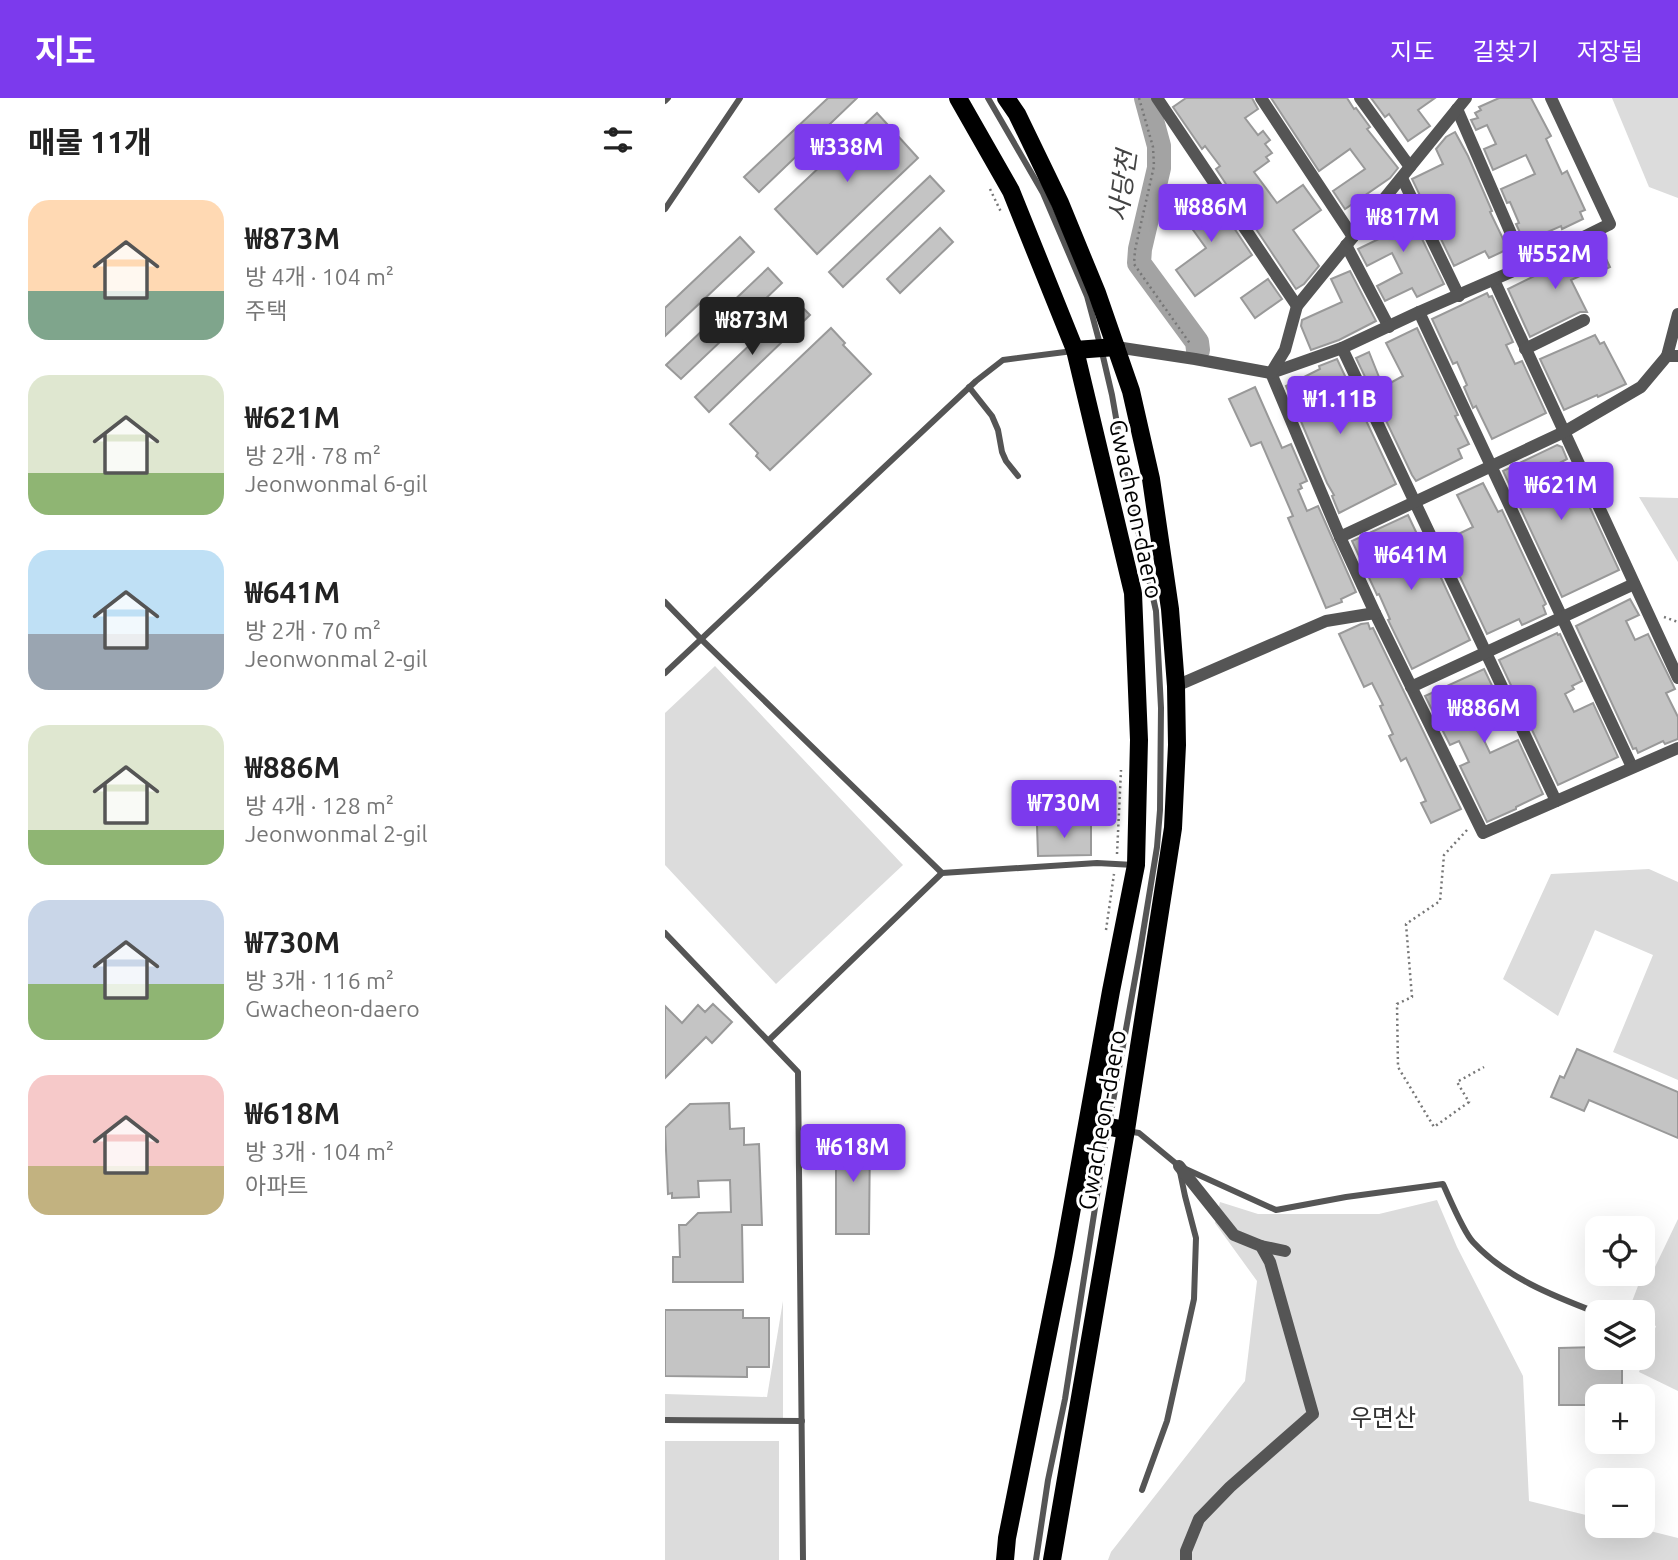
<!DOCTYPE html>
<html lang="ko">
<meta charset="utf-8">
<style>
:root{--surface:#fff;--page:#f6f6f6;--text:#222;--muted:#767676;--accent:#7c3aed}
body{margin:0;font-family:Ubuntu,"Noto Sans KR",sans-serif;background:var(--page);color:var(--text);height:100vh;display:flex;flex-direction:column;font-size:26px;white-space:nowrap}
*{box-sizing:border-box;margin:0}
p{font-size:23px;color:var(--muted)}
.icon{flex:none;width:38px;height:38px;fill:none;stroke:currentColor;stroke-width:2;stroke-linecap:round;stroke-linejoin:round}
.map{position:relative;flex:1;overflow:hidden}
.sheet{display:flex;flex-direction:column;background:var(--surface);width:665px}
.sheet>*{flex:none}
.buttons{position:absolute;left:920px;top:1118px;display:grid;gap:14px}
.buttons a{display:grid;place-items:center;width:70px;height:70px;border-radius:14px;background:var(--surface);box-shadow:0 7px 28px #0002;font-size:35px}
.price{position:absolute;translate:-50% -60px;padding:0 16px;border-radius:7px;background:var(--accent);color:#fff;font-size:23px;line-height:46px;filter:drop-shadow(0 2px 4px #0008)}
.price::after{content:'';position:absolute;left:50%;top:42px;width:21px;height:16px;margin-left:-10px;background:inherit;clip-path:polygon(0 0,100% 0,50% 100%)}
.price.selected{background:#222;color:#fff}
ul{padding:0;list-style:none}
li{display:flex;align-items:center;gap:21px;height:175px;padding:0 28px}
li span{display:grid;place-items:center;flex:none;width:196px;height:140px;border-radius:21px;color:#555}
li>.icon{margin-inline-start:auto}
span .icon{width:84px;height:84px;fill:#fffc;stroke-width:1}
li b{font-size:30px}
h2{display:flex;justify-content:space-between;align-items:center;height:84px;padding:0 28px;font-size:30px}
header{display:flex;align-items:center;gap:42px;box-sizing:border-box;height:98px;padding:0 35px;background:var(--accent);color:#fff}
header strong{font-size:33px}
nav{display:flex;gap:38px;margin-inline-start:auto;font-size:24px}
main{display:flex;flex:1;min-height:0}
.map>svg:first-child{display:block}
</style>
<header>
<strong>지도</strong>
<nav><a>지도</a><a>길찾기</a><a>저장됨</a></nav>
</header>
<main>
<section class="sheet">
<h2>매물 11개<svg class="icon" aria-label="filters" viewBox="0 0 24 24"><path d="M4 7h16M4 17h16"/><circle cx="9" cy="7" r="2"/><circle cx="15" cy="17" r="2"/></svg></h2>
<ul>
<li><span style="background:linear-gradient(#ffd9b3 65%,#7fa58c 0)"><svg class="icon" aria-label="home" viewBox="0 0 24 24"><path d="M3 11l9-7 9 7M6 9v11h12V9"/></svg></span><div><b>₩873M</b><p>방 4개 · 104 m²</p><p>주택</p></div></li>
<li><span style="background:linear-gradient(#dfe7d0 70%,#8fb573 0)"><svg class="icon" aria-label="home" viewBox="0 0 24 24"><path d="M3 11l9-7 9 7M6 9v11h12V9"/></svg></span><div><b>₩621M</b><p>방 2개 · 78 m²</p><p>Jeonwonmal 6-gil</p></div></li>
<li><span style="background:linear-gradient(#bfe0f5 60%,#9aa5b1 0)"><svg class="icon" aria-label="home" viewBox="0 0 24 24"><path d="M3 11l9-7 9 7M6 9v11h12V9"/></svg></span><div><b>₩641M</b><p>방 2개 · 70 m²</p><p>Jeonwonmal 2-gil</p></div></li>
<li><span style="background:linear-gradient(#dfe7d0 75%,#8fb573 0)"><svg class="icon" aria-label="home" viewBox="0 0 24 24"><path d="M3 11l9-7 9 7M6 9v11h12V9"/></svg></span><div><b>₩886M</b><p>방 4개 · 128 m²</p><p>Jeonwonmal 2-gil</p></div></li>
<li><span style="background:linear-gradient(#c9d6e8 60%,#8fb573 0)"><svg class="icon" aria-label="home" viewBox="0 0 24 24"><path d="M3 11l9-7 9 7M6 9v11h12V9"/></svg></span><div><b>₩730M</b><p>방 3개 · 116 m²</p><p>Gwacheon-daero</p></div></li>
<li><span style="background:linear-gradient(#f6c9c9 65%,#c2b280 0)"><svg class="icon" aria-label="home" viewBox="0 0 24 24"><path d="M3 11l9-7 9 7M6 9v11h12V9"/></svg></span><div><b>₩618M</b><p>방 3개 · 104 m²</p><p>아파트</p></div></li>
</ul>
</section>
<div class="map">
<svg width="1013" height="1462" viewBox="0 0 1013 1462">
<rect width="100%" height="100%" fill="#fff"/>
<g fill="#dcdcdc">
<path d="M947,0H1013V100L984,89Z"/>
<path d="M974,399L1013,400V464Z"/>
<path d="M50,568L238,767L111,886L0,767V615Z"/>
<path d="M984,771L1013,784V982L948,954L988,857L930,832L893,918L838,881L886,776Z"/>
<path d="M772,1102L792,1149L858,1278L864,1403L933,1420V1428H965L1013,1440V1462H443L446,1454L580,1283L592,1183L550,1125L555,1104L593,1116H714Z"/>
<path d="M1013,1121V1293L974,1274L991,1228L978,1224V1214H963L976,1180L989,1171Z"/>
<path d="M118,1203V1321L0,1319V1296L102,1299Z"/>
<rect x="0" y="1343" width="114" height="119"/>
</g>
<g fill="none" stroke-linecap="round" stroke-linejoin="round">
<path stroke="#a3a3a3" stroke-width="24" d="M481,0L494,48V70L475,151L474,165L532,244L533,252"/>
</g>
<g fill="#c4c4c4" stroke="#999" stroke-width="2">
<path d="M163,0H192L94,94L79,79Z"/>
<path d="M521,0H587L593,11L580,20L593,37L598,33L605,42L600,46L607,55L601,59L604,63L589,74L612,105L638,87L656,112L628,132L654,168L639,186L631,191L551,71L555,68L540,48L537,51L508,9Z"/>
<path d="M606,0H682L689,11L691,10L705,29L702,31L733,70L725,80L680,111L668,93L700,71L685,51L654,73Z"/>
<path d="M706,0H770L753,12L765,28L743,43L724,16L720,19Z"/>
<path d="M834,0H866L886,38L881,41L897,76L902,73L920,112L915,114L918,121L897,131L896,128L871,139L869,136L858,141L851,126L854,125L845,104L842,105L836,91L870,76L861,57L828,72L819,51L831,46L822,27L811,32L806,22L813,20L810,15L816,12L814,9Z"/>
<path d="M212,15L253,60L152,156L110,111Z"/>
<path d="M790,34L803,58L827,113L825,114L843,151L824,160L820,153L789,168L747,81L778,66L771,51L781,39Z"/>
<path d="M265,78L279,93L178,189L164,174Z"/>
<path d="M543,91L587,157L530,198L511,172L541,150L513,111Z"/>
<path d="M738,102L779,186L752,199L747,190L720,203L712,188L737,175L727,155L702,168L693,151L720,138L712,123L725,108Z"/>
<path d="M275,130L288,144L235,195L222,181Z"/>
<path d="M75,139L89,154L0,238V210Z"/>
<path d="M934,146L945,169L930,176L928,172L906,182L922,214H915L865,239L843,191Z"/>
<path d="M103,170L117,185L16,281L1,267Z"/>
<path d="M685,173L711,223L674,242L646,252L636,228L637,222L677,204L666,181Z"/>
<path d="M603,181L617,201L590,220L576,200Z"/>
<path d="M822,195L824,199L827,198L848,244L841,247L850,266L857,263L881,315L827,341L811,308L808,310L799,289L802,287L792,264L788,266L767,221Z"/>
<path d="M131,203L145,217L44,314L30,299Z"/>
<path d="M166,230L180,245L178,247L206,276L105,372L91,358L93,355L65,326Z"/>
<path d="M752,230L793,317L790,318L804,346L793,351L797,360L751,383L747,377L691,260L704,254L718,289L738,278L721,245Z"/>
<path d="M930,237L935,246L939,244L961,286L933,299L932,297L899,312L875,261Z"/>
<path d="M672,261L731,386L674,415L667,398L669,397L662,385L621,288L655,271L654,268Z"/>
<path d="M590,289L617,350L626,346L642,383L635,386L637,390L633,392L642,413L653,408L691,494L676,501L677,504L661,510L623,420L628,418L596,344L586,348L564,301Z"/>
<path d="M892,347L897,349L902,361L889,368L900,388L912,382L954,472L897,499L838,373Z"/>
<path d="M818,385L833,414L837,412L881,506L878,508L881,516L857,527L854,521L822,536L779,445V443L808,429L792,397Z"/>
<path d="M743,417L760,453L763,452L805,542L747,571L723,522L725,521L714,496L712,497L687,443Z"/>
<path d="M965,501L974,517L961,523L970,542L983,536L1010,591L1001,595L1013,619V641L1000,646L998,643L973,655L971,650L968,651L911,528Z"/>
<path d="M703,525L705,531L708,530L796,711L766,725L756,705L761,703L741,660L736,663L724,638L728,636L715,608L718,607L707,585L699,589L674,536L696,526Z"/>
<path d="M892,535L893,537L895,536L917,583L907,588L909,591L900,596L909,614L928,605L953,659L893,687L834,562Z"/>
<path d="M819,571L844,623L816,636L825,655L853,642L878,696L851,709V711L822,724L795,668L804,664L794,643L785,647L760,598Z"/>
<path d="M426,726V757L373,758L372,727Z"/>
<path d="M48,906L67,924L47,945L41,939L0,980V908L17,925L33,907L40,914Z"/>
<path d="M912,951L1013,994V1040L924,1002L919,1013L886,999L895,978L899,980Z"/>
<path d="M64,1005L65,1031L79,1030V1047L94,1046L97,1127H77L78,1184H8V1159H15L14,1127H21L33,1115L66,1114L65,1082L33,1083L34,1099L7,1100V1095L3,1096L0,1030L25,1006Z"/>
<path d="M171,1037H205L204,1136H171Z"/>
<path d="M0,1212H78V1220H104V1269H82V1279L0,1278Z"/>
<path d="M933,1249V1260H957V1298H933V1307H894V1250Z"/>
</g>
<g fill="none" stroke-linecap="round" stroke-linejoin="round">
<g stroke="#777" stroke-width="2.5" stroke-dasharray="2 3.5" stroke-linecap="butt">
<path d="M474,0L488,49L489,68L470,152L469,166L526,247"/>
<path d="M325,91L336,114"/>
<path d="M999,519L1013,524"/>
<path d="M802,732L779,757L775,803L741,826L747,899L732,906L733,969L769,1029L804,1004L792,984L819,969"/>
<path d="M452,756L456,672"/>
<path d="M441,832L449,776"/>
</g>
<g stroke="#555" stroke-width="6">
<path d="M323,0L378,95L422,198L436,250L447,297L462,382L491,513L496,610L495,712L492,749L475,853L438,1059L400,1301L383,1382L371,1462"/>
<path d="M0,3L3,0"/>
<path d="M0,111L75,0"/>
<path d="M304,289L327,318L333,332L337,354L341,363L353,378"/>
<path d="M0,504L36,541L277,775"/>
<path d="M0,575L311,283L338,262L408,253"/>
<path d="M0,835L133,974L138,1462"/>
<path d="M104,942L277,775L432,765L469,767"/>
<path d="M462,1033L474,1035L514,1068L611,1112L681,1099L778,1086C785,1101 798,1133 808,1144C840,1179 888,1198 933,1215"/>
<path d="M978,1231L985,1234"/>
<path d="M0,1322L137,1323"/>
<path d="M477,1392L502,1323L529,1201L531,1140L520,1098L515,1074"/>
</g>
<g stroke="#555" stroke-width="12">
<path d="M492,0L632,208"/>
<path d="M596,0L688,139"/>
<path d="M695,0L745,69"/>
<path d="M792,11L860,168"/>
<path d="M737,80L794,198"/>
<path d="M681,147L724,229"/>
<path d="M829,182L1013,580"/>
<path d="M754,214L967,669"/>
<path d="M451,249L530,261L606,275L677,250L754,214L860,168L945,126L886,0"/>
<path d="M677,250L891,703"/>
<path d="M860,251L919,222"/>
<path d="M1002,258L1013,216"/>
<path d="M606,275L675,439L710,515L818,735L1013,650"/>
<path d="M606,275L620,252L632,208L801,0"/>
<path d="M675,439L899,334L976,289L1002,258H1013"/>
<path d="M511,588L661,523L710,515"/>
<path d="M746,589L969,486"/>
<path d="M514,1068L569,1137L596,1148L605,1164L648,1316L565,1389L534,1421L521,1453V1462"/>
<path d="M596,1148L620,1153"/>
</g>
<g stroke="#000" stroke-width="18">
<path d="M293,0L346,93L410,252L468,495L474,642L471,767L446,893L398,1160L342,1440L340,1462"/>
<path d="M341,0L352,16L395,105L432,195L466,293L486,381L505,511L511,588L512,647L508,730L461,1032L387,1462"/>
<path d="M410,252L451,249"/>
<path d="M423,1025L461,1032"/>
</g>
</g>
<g text-anchor="middle" dominant-baseline="central" stroke-width="6" stroke-linejoin="round" paint-order="stroke">
<g font-size="24" fill="#000" stroke="#fff">
<text transform="translate(471 411) rotate(78)">Gwacheon-daero</text>
<text transform="translate(437 1022) rotate(-80)">Gwacheon-daero</text>
</g>
<g font-size="24" fill="#333" stroke="#fff">
<text x="718" y="1319">우면산</text>
</g>
<g font-size="26" font-style="italic" fill="#444" stroke="#fff">
<text transform="translate(457 88) rotate(-82)">사당천</text>
</g>
</g>
</svg>
<div class="buttons">
<a><svg class="icon" aria-label="locate" viewBox="0 0 24 24"><circle cx="12" cy="12" r="6"/><path d="M12 2v4M12 18v4M2 12h4M18 12h4"/></svg></a>
<a><svg class="icon" aria-label="layers" viewBox="0 0 24 24"><path d="M12 4l9 5-9 5-9-5zM3 14l9 5 9-5"/></svg></a>
<a>+</a>
<a>−</a>
</div>
<b class="price" style="left:182px;top:86px">₩338M</b>
<b class="price" style="left:546px;top:146px">₩886M</b>
<b class="price" style="left:738px;top:156px">₩817M</b>
<b class="price" style="left:890px;top:193px">₩552M</b>
<b class="price selected" style="left:87px;top:259px">₩873M</b>
<b class="price" style="left:675px;top:338px">₩1.11B</b>
<b class="price" style="left:896px;top:424px">₩621M</b>
<b class="price" style="left:746px;top:494px">₩641M</b>
<b class="price" style="left:819px;top:647px">₩886M</b>
<b class="price" style="left:399px;top:742px">₩730M</b>
<b class="price" style="left:188px;top:1086px">₩618M</b>
</div>
</main>
